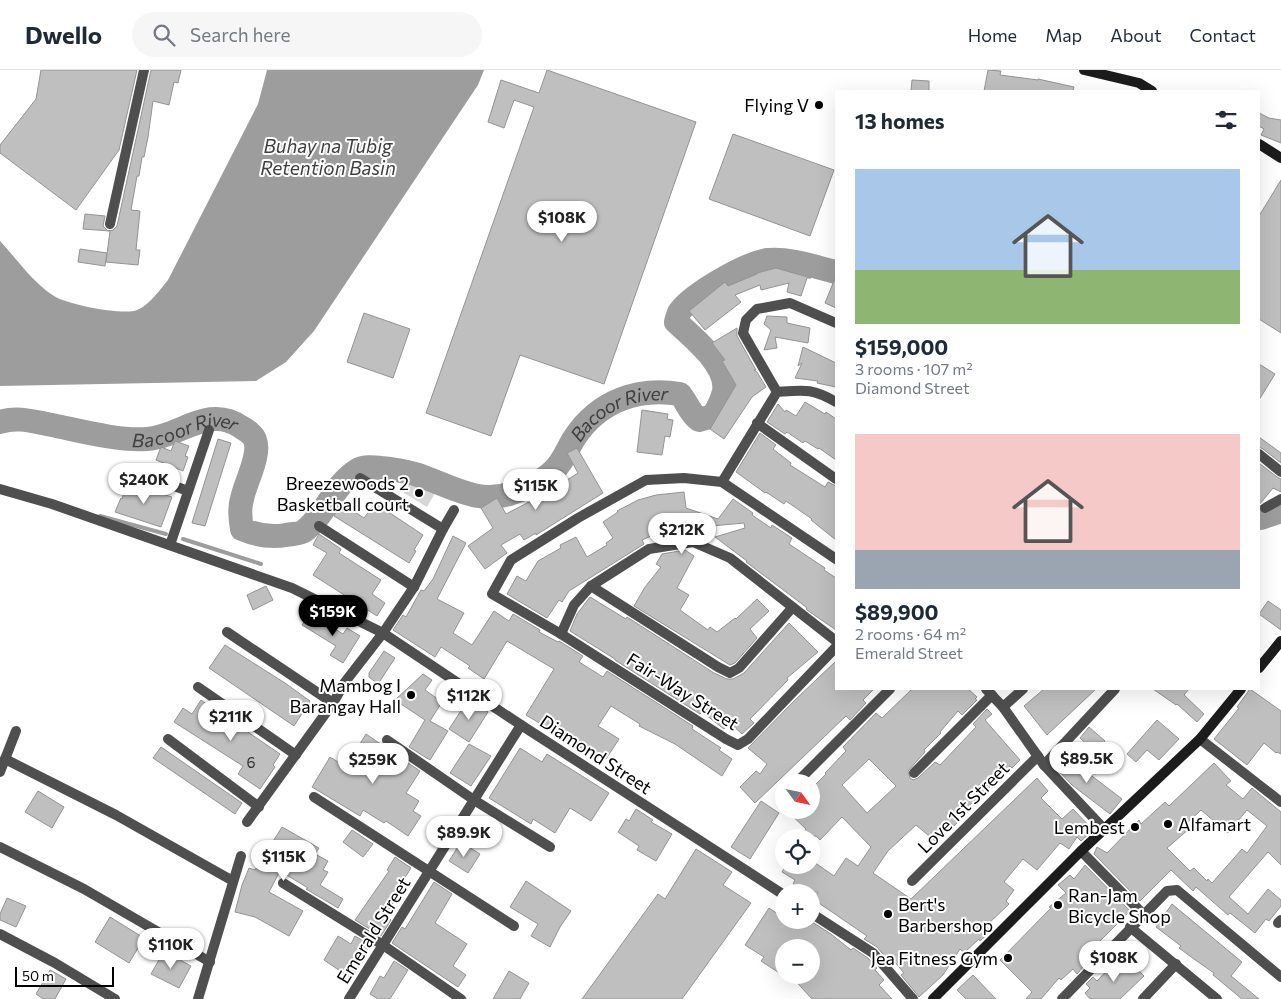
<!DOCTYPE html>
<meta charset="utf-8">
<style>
:root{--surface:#fff;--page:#f6f6f7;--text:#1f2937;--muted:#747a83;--line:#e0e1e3;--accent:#000}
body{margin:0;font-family:Commissioner,sans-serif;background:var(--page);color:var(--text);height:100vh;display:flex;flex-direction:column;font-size:19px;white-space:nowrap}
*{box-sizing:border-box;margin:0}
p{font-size:16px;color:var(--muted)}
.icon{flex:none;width:28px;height:28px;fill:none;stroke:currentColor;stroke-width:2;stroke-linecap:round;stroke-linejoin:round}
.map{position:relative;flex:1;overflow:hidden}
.panel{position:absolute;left:835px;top:20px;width:425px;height:600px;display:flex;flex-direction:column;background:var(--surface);border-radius:0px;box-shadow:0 5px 20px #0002}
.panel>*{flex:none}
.needle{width:32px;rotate:123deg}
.fabs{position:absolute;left:775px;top:704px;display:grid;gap:10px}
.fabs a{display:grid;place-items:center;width:45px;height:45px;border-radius:50%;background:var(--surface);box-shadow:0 5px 20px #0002;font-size:25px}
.scale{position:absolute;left:15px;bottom:12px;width:99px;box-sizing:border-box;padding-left:5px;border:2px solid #000;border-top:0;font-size:14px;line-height:18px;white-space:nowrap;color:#000;-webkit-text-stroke:4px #fff;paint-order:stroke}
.price{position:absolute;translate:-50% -42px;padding:0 11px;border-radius:18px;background:#fff;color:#222;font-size:16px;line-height:32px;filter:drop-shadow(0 1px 2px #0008)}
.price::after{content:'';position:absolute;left:50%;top:30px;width:15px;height:11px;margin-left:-8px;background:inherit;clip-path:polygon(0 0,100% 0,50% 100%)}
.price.selected{background:var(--accent);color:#fff}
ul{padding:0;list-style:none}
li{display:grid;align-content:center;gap:10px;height:265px;padding:0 20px}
li span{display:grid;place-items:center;height:155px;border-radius:0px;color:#555}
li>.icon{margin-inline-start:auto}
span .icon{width:90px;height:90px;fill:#fffc;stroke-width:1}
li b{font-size:21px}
h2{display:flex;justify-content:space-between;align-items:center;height:60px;padding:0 20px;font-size:21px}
header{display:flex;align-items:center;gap:30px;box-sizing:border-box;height:70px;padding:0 25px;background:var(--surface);border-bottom:1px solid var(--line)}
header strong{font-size:24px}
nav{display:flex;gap:28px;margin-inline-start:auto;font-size:18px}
.search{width:350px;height:45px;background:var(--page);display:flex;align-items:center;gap:12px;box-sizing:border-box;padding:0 18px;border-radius:28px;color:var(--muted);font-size:19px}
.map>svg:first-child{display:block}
</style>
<header>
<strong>Dwello</strong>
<div class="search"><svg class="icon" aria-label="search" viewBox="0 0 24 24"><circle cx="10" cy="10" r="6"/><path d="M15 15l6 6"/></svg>Search here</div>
<nav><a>Home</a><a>Map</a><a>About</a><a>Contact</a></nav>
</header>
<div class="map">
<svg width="1281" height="929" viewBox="0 0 1281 929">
<rect width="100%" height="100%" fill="#fff"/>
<path fill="#d6d6d6" d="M412,409L435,423L427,437L404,423Z"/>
<path fill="#9d9d9d" d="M267,0H484L478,15L314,261L286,292L256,311L0,316V171C17,189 33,213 54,226C69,235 117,244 134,241C147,238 159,221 168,210L258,34Z"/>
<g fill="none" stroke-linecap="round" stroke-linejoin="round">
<g stroke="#9d9d9d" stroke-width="4">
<path d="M100,446L166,464"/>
<path d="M183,469L261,494"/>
</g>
<g stroke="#9d9d9d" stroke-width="24">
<path id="s1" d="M0,352C17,346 35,352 52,355C81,361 118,371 147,369C180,367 208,334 241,357C246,360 253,364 255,370C261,385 245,413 242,429C239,439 240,448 242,459C256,465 270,468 286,465C291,464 300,464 304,461C325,446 333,416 356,401C363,396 373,397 381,398C392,399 404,401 415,404C447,414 478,436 512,423C526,418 542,412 552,402C563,393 567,379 575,367C599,331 638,317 680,324C688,334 689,342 699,350L713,346C718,338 722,331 724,321C728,296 693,267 676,252C677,248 678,244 680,241C694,223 746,193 768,190C790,188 815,197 836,202"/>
<path d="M1259,447L1261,448L1281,441"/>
</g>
</g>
<g fill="#bfbfbf" stroke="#939393" fill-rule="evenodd">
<path d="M41,0H137L119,80L76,140L0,83V75L36,29Z"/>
<path d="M151,0H181L178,13L174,12L169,35L153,31L148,67L144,87H142L139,106H137L131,140L140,141L136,180H140L138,195L106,192L110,161L83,159L85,144L105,146L103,156L108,161L113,160L117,156Z"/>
<path d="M547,0L696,52L604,314L520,285L491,366L426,343L534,37L514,30L504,58L488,52L501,10L539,23Z"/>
<path d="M988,0L1001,1L1000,5L1038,10V9L1074,17L1073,21H984Z"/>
<path d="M912,10L929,11V21H911Z"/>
<path d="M1259,43L1269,48L1281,50V73L1261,65L1264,59L1259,56Z"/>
<path d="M733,64L834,100L810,166L709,129Z"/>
<path d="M1281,110V263L1259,249V146Z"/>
<path d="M80,179L107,183L105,196L78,192Z"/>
<path d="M776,198L811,208H807L801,226L787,222L789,213L761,220L760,215L735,225L741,232L705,260L689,241L725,212L728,216L757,204V203Z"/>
<path d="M836,206V238L825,233Z"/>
<path d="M364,243L410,259L393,308L347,292Z"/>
<path d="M767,246L787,247V253L810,258L808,273L775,267L777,278L764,280L771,260L764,254Z"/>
<path d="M737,258V266L756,300H754L757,302L766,317L752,327L724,369L710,359L736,315L722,291L725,290L712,273Z"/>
<path d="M803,277L836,293V317L817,313L818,311L795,308L802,293L798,296Z"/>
<path d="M1259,294L1275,304L1259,330Z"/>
<path d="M805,332L825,344L826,342L836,349V390L819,378L818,379L805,371L803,373L787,362L785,364L767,352L778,334L785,342L786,340L796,346Z"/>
<path d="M642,340L668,344L667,349L673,350L670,367L665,366L662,385L637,382Z"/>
<path d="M760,363L776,375L773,379L791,393L790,395L825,417L828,412L836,416V470L811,450L812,449L786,431L784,434L766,422L765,423L736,402Z"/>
<path d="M1259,367L1281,383V393L1263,379L1259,377Z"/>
<path d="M218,369L231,373L205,456L192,453Z"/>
<path d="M175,371L189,376L185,386L188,387L183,401L156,390L161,377L171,381Z"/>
<path d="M577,378L603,423L536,465V463L524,470L520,464L501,475L507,483L485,499L468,476L493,458L481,438L497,428L506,444L531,431L533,428L528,419L547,408L553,419L578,403L567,383Z"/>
<path d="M1259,393L1277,407L1281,409V422L1273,418L1259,435Z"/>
<path d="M127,413L172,427L161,457L115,442L121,428L122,429Z"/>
<path d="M684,422L686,438L718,449L733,429L753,443L752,445L771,458L772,455L792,468L789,474L825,498L824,500L836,508V560L807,540L806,537L746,492L747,491L715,467L745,458L744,453L679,459L688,444L665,460L654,461L658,463L642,470L644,474L569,521L562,532L559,530L547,548L507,524L517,506L526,511L538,491L561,478L560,475L576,467L587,487L607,475L606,473L613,468L603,452L618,442L617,441L638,430L656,425Z"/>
<path d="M341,433L364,448L375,433L423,465L414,480L416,481L409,493L334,446Z"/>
<path d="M319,464L341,479L339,483L381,510L372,524L385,533L377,546L313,505L327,483L313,475Z"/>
<path d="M453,466L466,473L437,529L464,543L453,563L472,575L494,541L509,551L513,544L540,560L539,562L558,572L559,571L583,586L579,592L603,607L607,601L693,656L692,659L721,678L719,680L732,689L722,706L675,674L639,656L640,654L611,636L598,656L619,669L606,689L585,676L583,679L564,668L563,670L553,664L554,662L526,645L554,599L507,571L484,609L468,598L470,596L441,577L435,587L393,560L403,545L406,547L421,520L424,521L433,509Z"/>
<path d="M685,480L694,486L677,518L689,525L680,540L708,560L710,557L717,562L735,548L736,549L757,529L769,541L750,559L757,568L735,593L730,595L634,536L645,517L661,497L656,494L662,484Z"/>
<path d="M266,516L273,530L253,540L247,525Z"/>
<path d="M590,527L626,549L627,547L714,603L727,609H733L744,603L789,553L818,582L787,608L788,610L750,649L754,653L742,664L730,653L724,659L702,642L700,644L615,590V589L570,561L577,544Z"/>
<path d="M1268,531L1281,540V560L1259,544Z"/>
<path d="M310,543L343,564L347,558L360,566L343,593L330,585L336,576L302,555Z"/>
<path d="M225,575L285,613L310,631L294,656L209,598Z"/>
<path d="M384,581L395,588L378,614L369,607V603Z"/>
<path d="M836,591V619H874L863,630L866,633L850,650L846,646L755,733L740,717L756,701L760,704L767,694L748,678L796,629Z"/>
<path d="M423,604L432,610L425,620L442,632L430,651L448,661L430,690L409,677L425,650L395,630Z"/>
<path d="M912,619H968L977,627L975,629L977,630L962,645L958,641L940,662L941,663L924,680L925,682L908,701L910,708L913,710L918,708L935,692L940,695L976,657L973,654L987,639L992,644L985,650L1020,690L1012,698L1010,696L987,720L966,738L969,741L954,756L950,753L935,771L916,755L888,781L873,803L911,829L1037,708L1048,721L1041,728L1062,749L1073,739L1093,760L1081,771L1077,767L1069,779L1060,773L1037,800L1023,789L1004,812L1014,820L1006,831L1009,834L986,856L991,861L980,871L979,869L964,883L960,879L943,905L919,927L901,905L904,903L890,886L887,889L877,877L864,869L867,866L813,829L818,822H804L793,814L795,810L782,802L786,795H811V790L834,806L846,788L858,796L871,777L842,747L820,770L816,766L800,768L806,759L786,740H811V719L826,704L825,703L846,681L843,677L876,643L882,648ZM869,689L896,716L867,743L842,715Z"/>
<path d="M1044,619H1096L1047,665L1024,636Z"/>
<path d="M1153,619H1189L1184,625L1204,644L1197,652L1177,634L1176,635Z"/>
<path d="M1250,619L1281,641V684L1277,682L1276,683L1264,673L1247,695L1214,669L1239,638L1237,637Z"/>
<path d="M201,630L280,684L273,695L275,697L260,719L238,704L243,696L174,652L183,638L192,644Z"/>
<path d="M468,630L488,642L469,672L449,659Z"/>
<path d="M1157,650L1179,669L1159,690L1147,680L1136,692L1127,684Z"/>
<path d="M1089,657L1105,671L1095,682L1080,668Z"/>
<path d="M366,664L420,701L406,723L419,731L413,741L421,746L408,766L386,751L384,753L363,740L360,746L312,717L330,687L346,697Z"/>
<path d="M469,674L491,686L471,716L450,703Z"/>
<path d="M161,677L242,733L235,744L153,688Z"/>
<path d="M520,678L542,692L547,684L609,723L591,751L570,738L555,763L533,749L531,754L489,728Z"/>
<path d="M1065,682L1072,688L1071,690L1122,729L1110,744L1072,715L1053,695Z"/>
<path d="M1214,693L1231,711L1226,715L1243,729L1252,718L1281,742V795L1268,782L1229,827L1248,844L1268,819L1281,830V836L1269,851L1266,849L1255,863L1230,843L1228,845L1196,817L1193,821L1171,800L1140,831L1094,784L1097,777L1107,783L1139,750L1141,754L1165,732L1169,736ZM1201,740L1228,763L1247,740L1267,756L1247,783L1242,779L1212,813L1208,809L1207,811L1194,798L1190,801L1167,778L1189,759L1185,755Z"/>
<path d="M38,721L64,737L52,758L25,742Z"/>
<path d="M761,731L779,743L750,789L731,777Z"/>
<path d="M636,739L653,750L651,752L672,764L656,791L637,780L639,776L618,762L626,749L629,751Z"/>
<path d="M282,757L319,778L315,784L328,791L323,800L328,802L320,815L343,829L338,838L306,819L308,818L280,801L269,822L303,841L289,866L255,847L235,842L242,815L249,798L255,800Z"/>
<path d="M352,760L373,774L363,787L343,772Z"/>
<path d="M461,772L480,784L468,803L449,791Z"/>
<path d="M696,779L732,802L723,815L751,833L682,929H582L658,824L665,829Z"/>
<path d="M395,787L411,798L394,825L397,827L385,845L391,850L381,866L355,850L389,801L387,800Z"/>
<path d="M1085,795L1130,841L1080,891L1084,896L1077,904L1073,899L1061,910L1059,908L1041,929H1026L1032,922L1000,890L1051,838L1049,837L1066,823L1058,815L1070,805L1074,809Z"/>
<path d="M526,811L571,841L560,857L550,877L531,866L538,854L510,837Z"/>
<path d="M434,812L452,824L435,853L467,874L453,896L466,905L458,917L392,873L402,857L405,859Z"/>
<path d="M7,828L26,836L16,857L0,850V844Z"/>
<path d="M1172,834L1242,892L1231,906L1259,929H1242L1213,905L1214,903L1194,889L1179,878L1181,876L1156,857Z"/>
<path d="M769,838L784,848V850H809L831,864L851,880L853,878L868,888L877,898L875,900L884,910L879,915L892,929H812L790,905H811V878H784V906L761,891L764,887L745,875Z"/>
<path d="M110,847L144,868L129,893L95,872Z"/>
<path d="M338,866L351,874L355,866L370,875L357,895L359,896L352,909L324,890Z"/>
<path d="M164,881L191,896L179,918L151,904Z"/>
<path d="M1118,889L1130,902L1135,897L1144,906L1120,929H1090L1085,923L1090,918L1086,914L1093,907L1097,911Z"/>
<path d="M394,891L408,900L390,929H378L370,924L380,906L384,908Z"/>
<path d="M50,900L66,909L55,929H43L36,924Z"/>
<path d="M509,901L529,913L520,929H493Z"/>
<path d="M973,905L996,929H966L957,920Z"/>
</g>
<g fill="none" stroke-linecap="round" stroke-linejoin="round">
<g stroke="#4f4f4f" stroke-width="10">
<path d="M110,154L144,0"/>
<path d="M777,322L743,263L746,250L757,239L790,233L836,253"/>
<path d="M757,353L836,409"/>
<path d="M1259,384L1281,402"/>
<path d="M128,399L188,421"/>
<path d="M360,408L443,459"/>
<path d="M722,412L777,322C804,320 812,318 836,332"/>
<path d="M0,419L52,434L292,518L383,563L521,655L784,825"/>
<path d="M1265,438L1281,429"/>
<path d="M319,456L414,517"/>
<path d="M170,475L209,360"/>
<path d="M836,489L722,412L684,408L646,410L578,448L511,490L492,524L561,564L726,669L738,675L748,669L836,577"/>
<path d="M591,516L718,597L730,603L739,598L792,538"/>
<path d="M227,562L333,633"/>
<path d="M561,564L574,535L591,516L649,479L693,472L730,488L836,571"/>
<path d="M198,617L296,685"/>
<path d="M986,619L1003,637L1044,695L1104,759"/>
<path d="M1003,637L1023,619"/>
<path d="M168,669L259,737"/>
<path d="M1200,669L1281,732"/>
<path d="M387,670L474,730L550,777"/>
<path d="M5,689L116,745L233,811"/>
<path d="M1044,695L1115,619"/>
<path d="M0,702L16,661"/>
<path d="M914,703L992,625"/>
<path d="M797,712L890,619"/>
<path d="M314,727L514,856"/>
<path d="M781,728L784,725"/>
<path d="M247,752L333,633L345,612L383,563L414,517L443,459L454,440"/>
<path d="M0,777L84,819L210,892"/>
<path d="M1081,781L1143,844"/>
<path d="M912,811L1038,686"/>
<path d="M283,813L383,875L461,929"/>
<path d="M811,843L873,883L913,929"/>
<path d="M1278,853L1281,850"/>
<path d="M1130,857L1217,929"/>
<path d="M0,864L55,893L115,929"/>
<path d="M198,929L241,786"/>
<path d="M349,929L521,655"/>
<path d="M1062,929L1167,821L1177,820L1281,907"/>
<path d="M1143,929L1176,894"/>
</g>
<g stroke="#1c1c1c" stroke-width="10">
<path d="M1084,0L1139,13L1152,21"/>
<path d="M1259,74L1281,88"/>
<path d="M1259,598L1281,571"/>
<path d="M933,929L1081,781L1200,669L1241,619"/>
</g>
</g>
<g fill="#000" stroke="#fff" stroke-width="2">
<circle cx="819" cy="35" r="5"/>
<circle cx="419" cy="423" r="5"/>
<circle cx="411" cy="625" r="5"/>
<circle cx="1168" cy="754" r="5"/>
<circle cx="1135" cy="757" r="5"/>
<circle cx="1058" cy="835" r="5"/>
<circle cx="888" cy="844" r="5"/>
<circle cx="1008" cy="888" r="5"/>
</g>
<g text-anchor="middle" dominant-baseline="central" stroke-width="4" stroke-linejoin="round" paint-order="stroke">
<g font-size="15" fill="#303030">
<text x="251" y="692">6</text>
</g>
<g font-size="18" fill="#000" stroke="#fff" text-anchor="end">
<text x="809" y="35">Flying V</text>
<text x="409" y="413">Breezewoods 2<tspan x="409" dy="21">Basketball court</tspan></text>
<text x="401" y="615">Mambog I<tspan x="401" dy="21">Barangay Hall</tspan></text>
<text x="1178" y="754" text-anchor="start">Alfamart</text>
<text x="1125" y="757">Lembest</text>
<text x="1068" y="825" text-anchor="start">Ran-Jam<tspan x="1068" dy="21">Bicycle Shop</tspan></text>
<text x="898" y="834" text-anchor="start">Bert's<tspan x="898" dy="21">Barbershop</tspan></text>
<text x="998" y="888">Jea Fitness Gym</text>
</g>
<g font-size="18" fill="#000" stroke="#fff">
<text transform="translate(683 621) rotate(32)">Fair-Way Street</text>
<text transform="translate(596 684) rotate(33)">Diamond Street</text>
<text transform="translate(963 737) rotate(-45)">Love 1st Street</text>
<text transform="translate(373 860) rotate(-58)">Emerald Street</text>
</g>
<g font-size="19" font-style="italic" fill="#3e3e3e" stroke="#fff">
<text x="328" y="75">Buhay na Tubig<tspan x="328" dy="22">Retention Basin</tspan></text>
<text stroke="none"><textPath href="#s1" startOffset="805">Bacoor River</textPath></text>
<text stroke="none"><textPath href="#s1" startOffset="189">Bacoor River</textPath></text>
</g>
</g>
</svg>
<div class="fabs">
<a><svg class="needle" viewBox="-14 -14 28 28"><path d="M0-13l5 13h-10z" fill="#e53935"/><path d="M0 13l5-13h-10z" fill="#747a83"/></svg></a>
<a><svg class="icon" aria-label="locate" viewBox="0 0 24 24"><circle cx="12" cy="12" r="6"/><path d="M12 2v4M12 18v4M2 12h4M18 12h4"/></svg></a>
<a>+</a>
<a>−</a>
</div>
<div class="scale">50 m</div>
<b class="price" style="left:562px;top:173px">$108K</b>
<b class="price" style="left:144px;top:435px">$240K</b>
<b class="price" style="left:536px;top:441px">$115K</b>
<b class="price" style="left:682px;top:485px">$212K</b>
<b class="price selected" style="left:333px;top:567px">$159K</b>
<b class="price" style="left:469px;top:651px">$112K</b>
<b class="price" style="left:231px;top:672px">$211K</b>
<b class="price" style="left:1087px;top:714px">$89.5K</b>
<b class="price" style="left:373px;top:715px">$259K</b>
<b class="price" style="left:464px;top:788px">$89.9K</b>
<b class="price" style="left:284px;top:812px">$115K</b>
<b class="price" style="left:171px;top:900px">$110K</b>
<b class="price" style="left:1114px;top:913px">$108K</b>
<section class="panel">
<h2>13 homes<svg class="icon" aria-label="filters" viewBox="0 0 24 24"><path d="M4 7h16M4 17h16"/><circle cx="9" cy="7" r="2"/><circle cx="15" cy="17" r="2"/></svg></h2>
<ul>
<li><span style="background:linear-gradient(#a9c7e8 65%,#8fb573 0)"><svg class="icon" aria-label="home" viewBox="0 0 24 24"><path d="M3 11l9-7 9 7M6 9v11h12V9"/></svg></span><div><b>$159,000</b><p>3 rooms · 107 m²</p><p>Diamond Street</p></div></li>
<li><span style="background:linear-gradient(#f6c9c9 75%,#9aa5b1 0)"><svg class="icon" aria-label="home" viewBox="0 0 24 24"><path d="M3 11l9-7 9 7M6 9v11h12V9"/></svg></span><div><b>$89,900</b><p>2 rooms · 64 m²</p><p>Emerald Street</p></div></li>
</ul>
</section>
</div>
